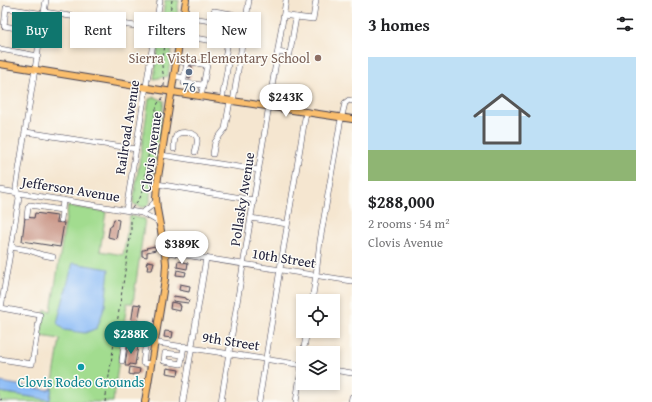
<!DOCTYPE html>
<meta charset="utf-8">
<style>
:root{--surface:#fff;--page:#f2f2f2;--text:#202124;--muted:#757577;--accent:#0f766e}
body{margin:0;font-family:"Gentium Book Plus",serif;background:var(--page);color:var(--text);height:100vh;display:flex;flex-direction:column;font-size:15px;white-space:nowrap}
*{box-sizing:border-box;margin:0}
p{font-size:13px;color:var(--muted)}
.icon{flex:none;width:22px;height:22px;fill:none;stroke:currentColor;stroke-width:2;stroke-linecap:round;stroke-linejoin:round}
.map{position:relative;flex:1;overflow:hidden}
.side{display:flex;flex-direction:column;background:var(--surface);width:300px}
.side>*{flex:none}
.banner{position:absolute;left:12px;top:12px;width:280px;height:36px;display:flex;gap:8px}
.fabs{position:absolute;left:296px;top:294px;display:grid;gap:8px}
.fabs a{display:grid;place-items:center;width:44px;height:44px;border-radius:0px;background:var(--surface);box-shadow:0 2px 6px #0003;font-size:20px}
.price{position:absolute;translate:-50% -34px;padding:0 9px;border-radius:14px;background:#fff;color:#222;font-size:13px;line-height:26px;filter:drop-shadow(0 1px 2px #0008)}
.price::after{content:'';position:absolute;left:50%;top:24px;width:12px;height:9px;margin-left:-6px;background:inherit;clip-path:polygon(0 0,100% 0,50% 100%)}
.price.current{background:var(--accent);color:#fff}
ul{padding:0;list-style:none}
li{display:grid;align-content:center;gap:8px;height:212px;padding:0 16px}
li span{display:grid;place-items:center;height:124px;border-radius:0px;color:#555}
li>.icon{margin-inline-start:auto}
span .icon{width:72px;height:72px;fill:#fffc;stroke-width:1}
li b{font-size:17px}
h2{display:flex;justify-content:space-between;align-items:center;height:48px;padding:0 16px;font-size:17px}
.chip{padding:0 14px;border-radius:0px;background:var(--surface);box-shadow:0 2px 6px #0003;font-size:14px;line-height:36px}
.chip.current{background:var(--accent);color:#fff}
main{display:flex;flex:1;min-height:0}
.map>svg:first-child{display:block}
</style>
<main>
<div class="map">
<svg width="352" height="402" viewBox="0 0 352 402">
<rect width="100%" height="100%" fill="#fdfcf7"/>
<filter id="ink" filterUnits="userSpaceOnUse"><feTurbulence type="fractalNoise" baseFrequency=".025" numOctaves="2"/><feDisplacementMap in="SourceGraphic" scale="8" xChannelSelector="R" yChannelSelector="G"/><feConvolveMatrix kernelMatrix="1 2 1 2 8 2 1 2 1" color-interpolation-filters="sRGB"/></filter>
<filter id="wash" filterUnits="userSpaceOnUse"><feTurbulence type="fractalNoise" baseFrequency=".012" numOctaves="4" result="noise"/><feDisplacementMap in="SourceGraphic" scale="16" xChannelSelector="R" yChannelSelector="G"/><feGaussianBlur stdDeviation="0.9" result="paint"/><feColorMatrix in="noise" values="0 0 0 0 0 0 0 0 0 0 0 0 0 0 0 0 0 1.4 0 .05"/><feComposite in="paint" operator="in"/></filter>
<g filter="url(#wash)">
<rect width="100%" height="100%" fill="#f5e6d0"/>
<g fill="#a2dc8f" stroke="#627f65">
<path d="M165,0H179L168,76L154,79Z"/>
<path d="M155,97L164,101L150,195V202L146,207H142L133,204L149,99Z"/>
<path d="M68,206L106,212L100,251L123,255L130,216L145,219L133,303H127L113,402H0V392L50,400L60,339L41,336L45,310L51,311Z"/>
</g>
<g fill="#8bbbf6" stroke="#566e98">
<path d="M73,263L109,269L105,306L97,328L85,333L64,330L57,323Z"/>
<path d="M0,382L48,390L52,387L50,400L0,392Z"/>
</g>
<g id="blocks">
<g fill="#cb998a">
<path d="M188,65L192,66L190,79L186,78Z"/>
<path d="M35,213L57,216L56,222L64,223L60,247L22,241L25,217L34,218Z"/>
<path d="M114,219L119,220L116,239L108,237L110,226H112Z"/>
<path d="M155,246L156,250L147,252V257L142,256V250H144L147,249L146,248Z"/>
<path d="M148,261L154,262L152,270H147L148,265H146L147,262H148Z"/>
<path d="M178,261L188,263L187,269L177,267Z"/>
<path d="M177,270L186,272L185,276L176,275Z"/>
<path d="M180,284L190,286L189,292L179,290Z"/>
<path d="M174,296L186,298V299L189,300L188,303L173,301Z"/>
<path d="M171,302L180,304V306H181L180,311L170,309Z"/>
<path d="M134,304L141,305L137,326L145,328L144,333L130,331Z"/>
<path d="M165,331L173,332L172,338L164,337Z"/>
<path d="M128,344L138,346L135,365L130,364L129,366H125Z"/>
<path d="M130,367L140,369L139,374H133V375L129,374Z"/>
<path d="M167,368L179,370L178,375L166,373Z"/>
</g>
</g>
</g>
<g filter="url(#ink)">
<use href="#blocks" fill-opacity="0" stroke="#423f51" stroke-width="1"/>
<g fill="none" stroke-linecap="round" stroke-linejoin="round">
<g stroke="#423f51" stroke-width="6">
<g id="minor">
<path d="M44,12L155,29"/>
<path d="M184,17L212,21"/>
<path d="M296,17L313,19L316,0"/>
<path d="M41,32L4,26L6,8L44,14"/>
<path d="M181,36L227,43"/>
<path d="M0,49L38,56"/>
<path d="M278,52L289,54L290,53L296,17L284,15"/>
<path d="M187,63L191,62L207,65L201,97"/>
<path d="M174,76L184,78L187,63L176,61"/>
<path d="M184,78V83L203,85"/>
<path d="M222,100L228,64L225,59L232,14L214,11L212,21L231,24"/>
<path d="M233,102L249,0"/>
<path d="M26,132L136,149"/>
<path d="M174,149C174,145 174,140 176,136C178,131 193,132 196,136C199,140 196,148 195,152"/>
<path d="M213,154L215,142L225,129L230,101"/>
<path d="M161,155L259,170"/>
<path d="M157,184L254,200"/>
<path d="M0,190L142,213C147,216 153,218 158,222"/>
<path d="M126,210L160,0"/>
<path d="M142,213L150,207L156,201"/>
<path d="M27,216L28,208L30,205L61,210"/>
<path d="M251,218L287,224"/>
<path d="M61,220L63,200"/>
<path d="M11,247L28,250L43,255L53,257"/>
<path d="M165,253H172L352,281"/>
<path d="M312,301L316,275L320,241L340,124L345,103L349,100L352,101"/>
<path d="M146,341L143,363L151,364"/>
<path d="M303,353L307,331"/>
<path d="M183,355L165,353L164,361L181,364C182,358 183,352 184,346"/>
<path d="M0,359L32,364L40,315L1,308L19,198L16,188L46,0"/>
<path d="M122,361L125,338L303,365"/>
<path d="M333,370L352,373"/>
<path d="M183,402L206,258"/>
<path d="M221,402L286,0"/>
<path d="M259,402L280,269L306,112"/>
<path d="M296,402L303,355"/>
<path d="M351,402L352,397"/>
</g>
</g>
<g stroke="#423f51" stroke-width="8">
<g id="major">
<path d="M0,64L179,93L352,119"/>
<path d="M145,402L165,279L166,264L165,253L157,209L156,198L157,184L186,0"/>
</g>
</g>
<g stroke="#423f51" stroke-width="1" stroke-dasharray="3 3" stroke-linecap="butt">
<path d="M164,86C165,80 162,71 162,64L172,0"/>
<path d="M132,208L140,198L143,190L155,112L158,103L162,99L163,95"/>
<path d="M0,400L2,399"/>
<path d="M105,402L131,232V219L132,217"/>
</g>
<use href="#minor" stroke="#fff" stroke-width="5"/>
<use href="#major" stroke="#fabe6d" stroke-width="6"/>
</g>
</g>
<circle fill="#8d6e63" stroke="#fdfcf7" stroke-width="1.5" cx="318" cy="58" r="4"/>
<circle fill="#5c6f8a" stroke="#fdfcf7" stroke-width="1.5" cx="189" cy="72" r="4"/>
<circle fill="#0f9aa8" stroke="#fdfcf7" stroke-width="1.5" cx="81" cy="367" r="4"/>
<g text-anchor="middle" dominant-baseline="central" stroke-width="3" stroke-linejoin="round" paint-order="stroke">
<g font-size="14" fill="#785e54" stroke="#fdfcf7" text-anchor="end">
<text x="310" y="58">Sierra Vista Elementary School</text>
</g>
<g font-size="14" fill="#4e5e75" stroke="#fdfcf7">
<text x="189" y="87">76</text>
</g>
<g font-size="14" fill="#22223b" stroke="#fdfcf7">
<text transform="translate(127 127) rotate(-81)">Railroad Avenue</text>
<text transform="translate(151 152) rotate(-82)">Clovis Avenue</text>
<text transform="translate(71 189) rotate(9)">Jefferson Avenue</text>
<text transform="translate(242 199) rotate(-81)">Pollasky Avenue</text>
<text transform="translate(284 258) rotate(9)">10th Street</text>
<text transform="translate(231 341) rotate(9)">9th Street</text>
</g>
<g font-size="14" fill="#0d838f" stroke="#fdfcf7">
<text x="81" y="382">Clovis Rodeo Grounds</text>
</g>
</g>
</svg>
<div class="fabs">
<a><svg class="icon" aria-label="locate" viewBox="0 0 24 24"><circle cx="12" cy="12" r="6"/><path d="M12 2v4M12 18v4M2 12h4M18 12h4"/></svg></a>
<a><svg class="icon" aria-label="layers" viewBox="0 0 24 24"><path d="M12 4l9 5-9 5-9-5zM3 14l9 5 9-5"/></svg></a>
</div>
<b class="price" style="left:286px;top:118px">$243K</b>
<b class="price" style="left:182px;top:265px">$389K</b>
<b class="price current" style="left:131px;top:355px">$288K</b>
<div class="banner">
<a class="chip current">Buy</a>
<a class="chip">Rent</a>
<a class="chip">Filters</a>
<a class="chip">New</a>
</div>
</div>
<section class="side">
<h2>3 homes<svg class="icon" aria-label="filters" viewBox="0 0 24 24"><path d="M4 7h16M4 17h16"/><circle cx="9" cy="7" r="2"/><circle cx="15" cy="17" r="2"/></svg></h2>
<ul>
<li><span style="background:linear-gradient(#bfe0f5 75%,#8fb573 0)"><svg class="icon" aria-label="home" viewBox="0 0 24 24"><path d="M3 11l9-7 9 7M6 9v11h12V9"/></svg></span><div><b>$288,000</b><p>2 rooms · 54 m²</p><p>Clovis Avenue</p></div></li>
</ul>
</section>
</main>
